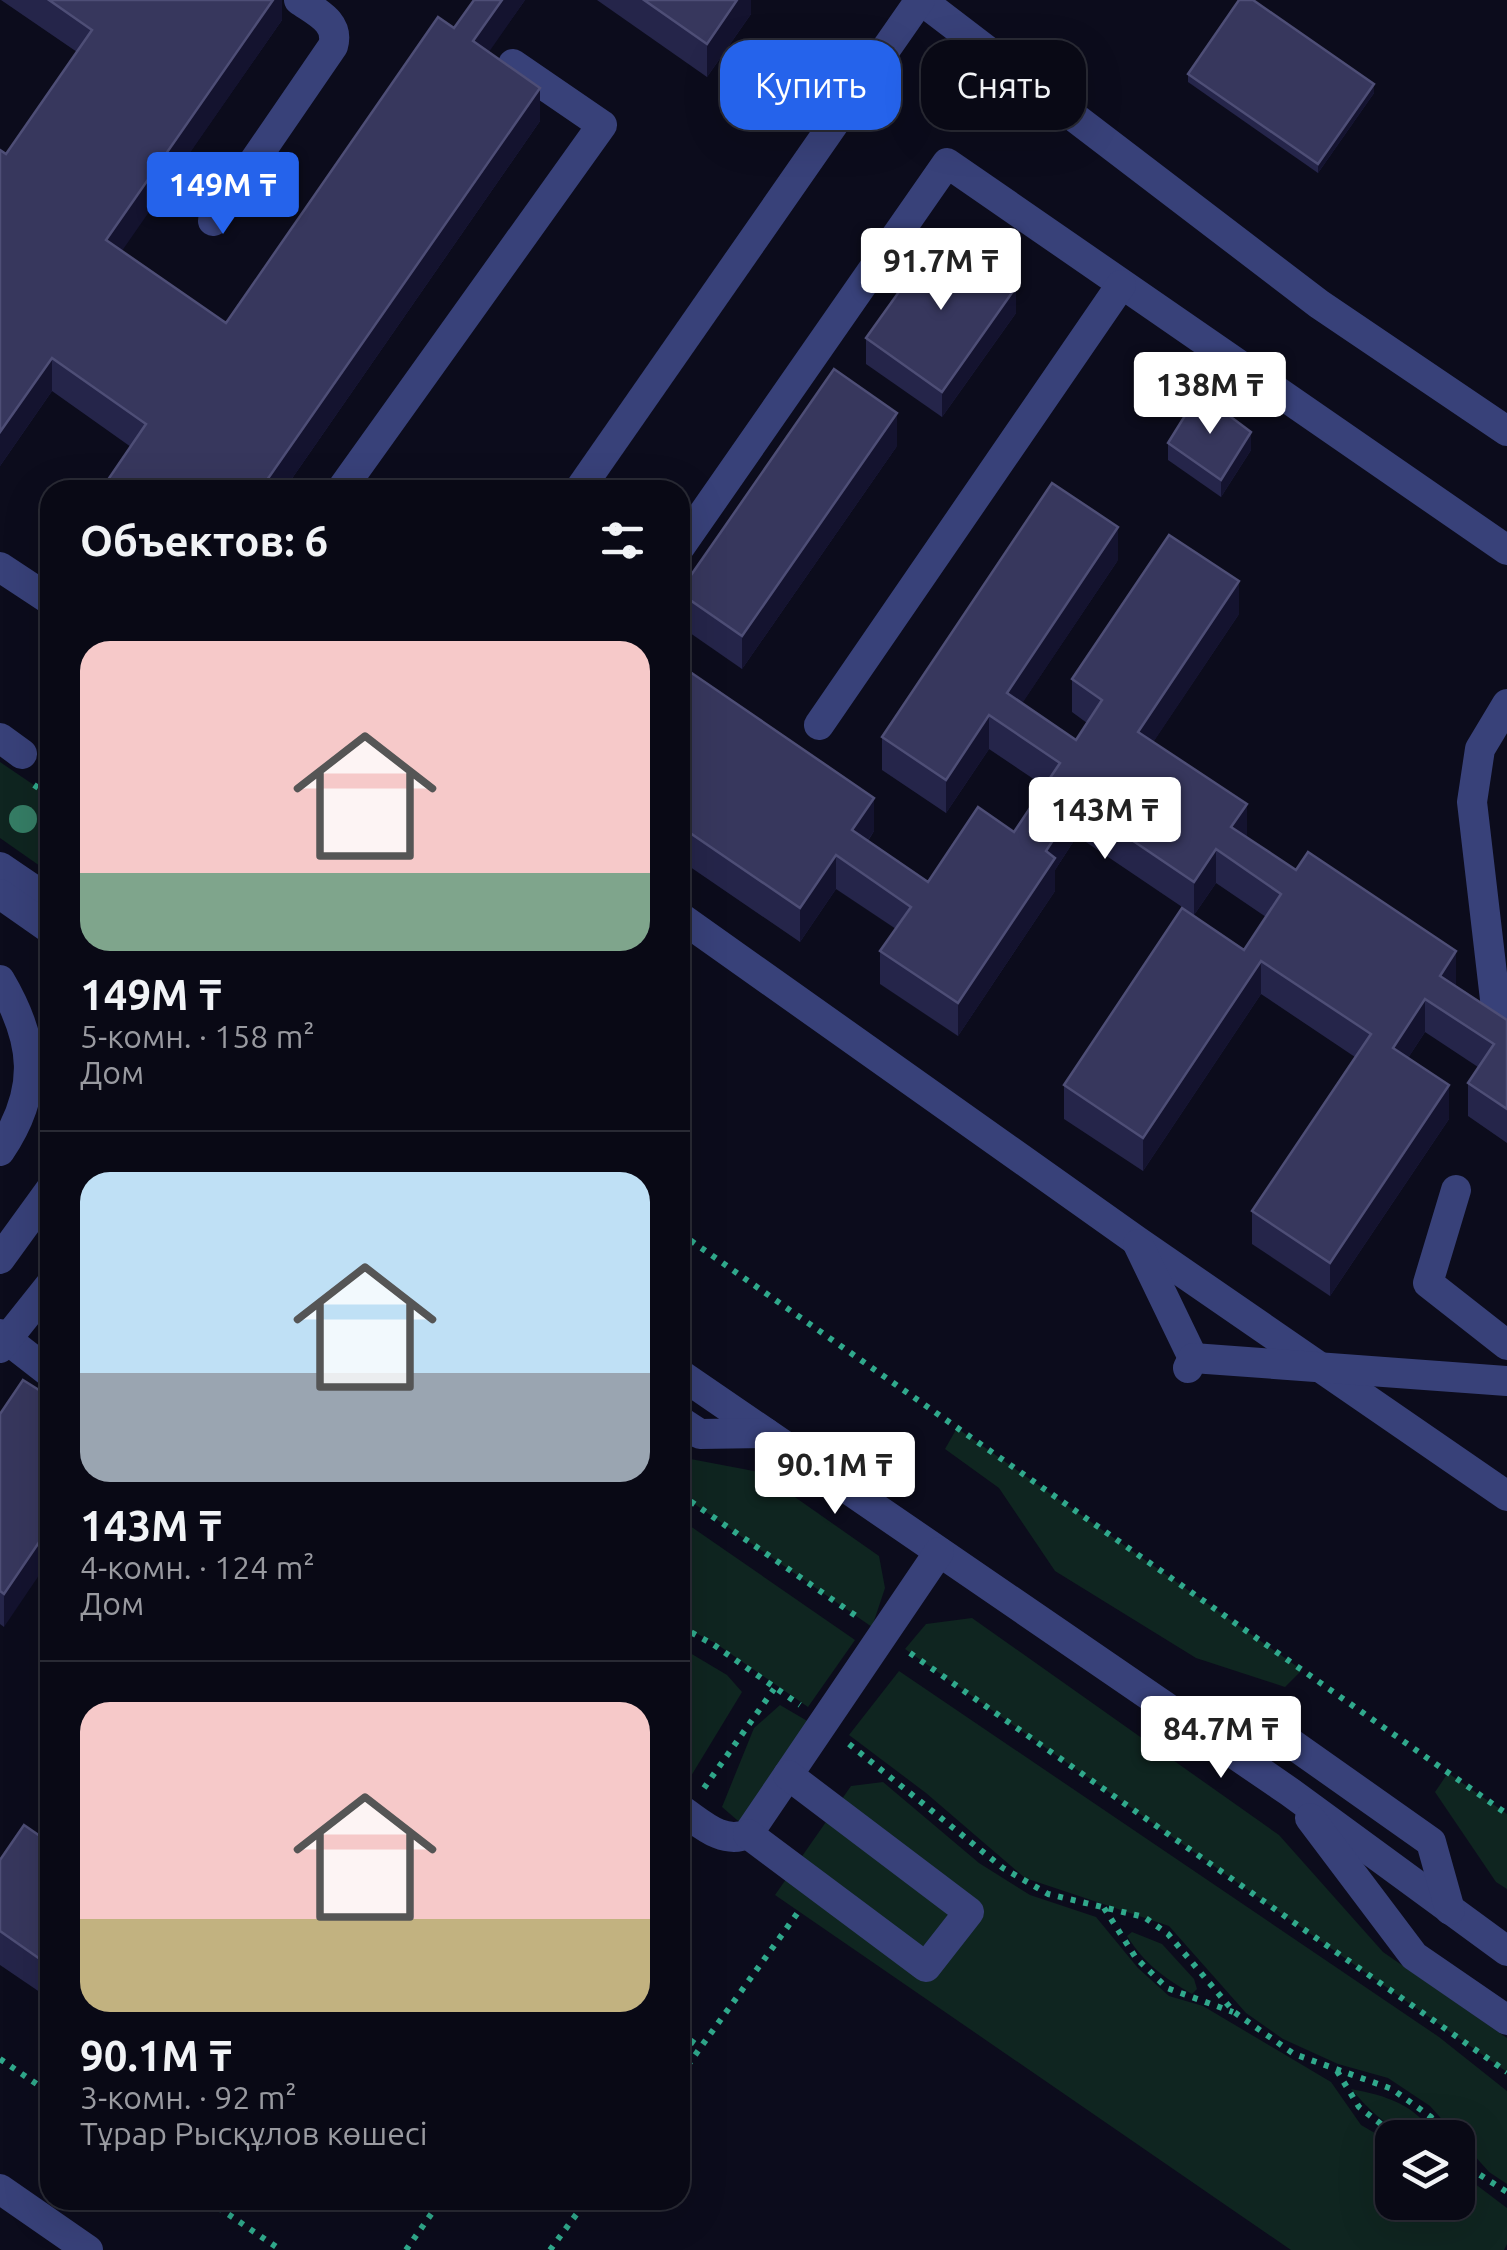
<!DOCTYPE html>
<html lang="ru">
<meta charset="utf-8">
<style>
:root{--surface:#090915;--page:#171722;--text:#f1f3f6;--muted:#999aa0;--line:#292a34;--accent:#2563eb}
body{margin:0;font-family:Ubuntu,sans-serif;background:var(--page);color:var(--text);height:100vh;display:flex;flex-direction:column;font-size:38px;white-space:nowrap}
*{box-sizing:border-box;margin:0}
p{font-size:32px;color:var(--muted)}
.icon{flex:none;width:55px;height:55px;fill:none;stroke:currentColor;stroke-width:2;stroke-linecap:round;stroke-linejoin:round}
.map{position:relative;flex:1;overflow:hidden}
.details{position:absolute;left:40px;top:480px;width:650px;height:1730px;display:flex;flex-direction:column;background:var(--surface);border-radius:30px;box-shadow:0 10px 40px #0002,0 0 0 2px var(--line)}
.details>*{flex:none}
.top-card{position:absolute;left:720px;top:40px;width:635px;height:90px;display:flex;gap:20px}
.tools{position:absolute;left:1375px;top:2120px;display:grid;gap:20px}
.tools a{display:grid;place-items:center;width:100px;height:100px;border-radius:20px;background:var(--surface);box-shadow:0 10px 40px #0002,0 0 0 2px var(--line);font-size:50px}
.price{position:absolute;translate:-50% -85px;padding:0 22px;border-radius:10px;background:#fff;color:#222;font-size:32px;line-height:65px;filter:drop-shadow(0 2px 5px #0008)}
.price::after{content:'';position:absolute;left:50%;top:60px;width:30px;height:22px;margin-left:-15px;background:inherit;clip-path:polygon(0 0,100% 0,50% 100%)}
.price.active{background:var(--accent);color:#fff}
ul{padding:0;list-style:none}
li{display:grid;align-content:center;gap:20px;height:530px;padding:0 40px}
li+li{border-top:2px solid var(--line)}
li span{display:grid;place-items:center;height:310px;border-radius:30px;color:#555}
li>.icon{margin-inline-start:auto}
span .icon{width:180px;height:180px;fill:#fffc;stroke-width:1}
li b{font-size:42px}
h2{display:flex;justify-content:space-between;align-items:center;height:120px;padding:0 40px;font-size:42px}
.chip{padding:0 35px;border-radius:30px;background:var(--surface);box-shadow:0 10px 40px #0002,0 0 0 2px var(--line);font-size:35px;line-height:90px}
.chip.active{background:var(--accent);color:#fff}
.map>svg:first-child{display:block}
</style>
<div class="map">
<svg width="1507" height="2250" viewBox="0 0 1507 2250">
<rect width="100%" height="100%" fill="#0c0c1c"/>
<g fill="#0f2520">
<path d="M0,762L50,796V873L0,838Z"/>
<path d="M957,1428L1302,1670L1285,1687L1196,1658L1055,1571L999,1488L945,1449Z"/>
<path d="M680,1457L759,1472L879,1556L885,1588L872,1627L680,1494Z"/>
<path d="M680,1519L855,1640L808,1707L715,1643L680,1625Z"/>
<path d="M972,1618L1279,1835L1383,1952L1507,2038V2072L905,1649L926,1624Z"/>
<path d="M680,1647L727,1675L742,1692L691,1776L680,1768Z"/>
<path d="M899,1671L1439,2037L1507,2091V2184L1489,2172L1430,2106L1388,2078L1338,2064L1283,2039L1246,2013L1169,1926L1025,1878L926,1793L849,1735Z"/>
<path d="M780,1705L809,1722L744,1826L722,1807L754,1728Z"/>
<path d="M1448,1773L1507,1814V1889L1496,1882L1435,1792Z"/>
<path d="M883,1782L979,1863L1030,1895L1096,1917L1138,1968L1169,1996L1203,2006L1331,2082L1361,2125L1392,2143V2202H1458V2171L1507,2208V2244L1504,2250H1291L775,1895L851,1786Z"/>
<path d="M1132,1932L1162,1944L1194,1979L1197,1989L1192,1994C1164,1978 1144,1963 1127,1936Z"/>
<path d="M1351,2089C1384,2095 1419,2105 1433,2137C1396,2138 1374,2115 1351,2089Z"/>
</g>
<g fill="none" stroke-linecap="round" stroke-linejoin="round">
<g stroke="#30a98c" stroke-width="6" stroke-dasharray="5 8" stroke-linecap="butt">
<path d="M34,785L50,796"/>
<path d="M680,1233L1507,1814"/>
<path d="M680,1494L859,1618"/>
<path d="M680,1626L714,1645L800,1705"/>
<path d="M910,1653L1507,2072"/>
<path d="M849,1744L1003,1868L1048,1894L1144,1917L1168,1934L1234,2012L1294,2054L1392,2089L1431,2117L1443,2138"/>
<path d="M704,1788L774,1689"/>
<path d="M1104,1908L1136,1958L1167,1988L1233,2012"/>
<path d="M680,2033L701,2048"/>
<path d="M0,2059L50,2093"/>
<path d="M1337,2071L1359,2107L1399,2138"/>
<path d="M680,2076L799,1911"/>
<path d="M1458,2161L1507,2192"/>
<path d="M207,2200L281,2250"/>
<path d="M406,2250L441,2200"/>
<path d="M550,2250L587,2200"/>
</g>
<g stroke="#384179" stroke-width="30">
<path d="M921,0L1319,304L1507,431"/>
<path d="M213,221L333,46C340,22 316,12 299,0"/>
<path d="M341,490L602,125L513,64"/>
<path d="M579,490L920,0"/>
<path d="M680,547L947,163L1507,550"/>
<path d="M0,567L50,600"/>
<path d="M819,725L1121,285"/>
<path d="M0,738L22,754"/>
<path d="M0,867L50,901"/>
<path d="M0,894L50,929"/>
<path d="M680,917L1137,1241L1507,1496"/>
<path d="M0,980C36,1041 41,1090 0,1151"/>
<path d="M1498,1025L1472,802L1480,749L1507,704"/>
<path d="M1456,1190L1428,1283L1507,1345"/>
<path d="M1138,1244L1193,1358"/>
<path d="M0,1259L50,1190"/>
<path d="M0,1334L50,1373"/>
<path d="M0,1348L50,1285"/>
<path d="M1188,1368L1193,1358L1507,1381"/>
<path d="M680,1374L1290,1792L1507,1951"/>
<path d="M680,1421L700,1434L766,1433"/>
<path d="M1186,1720L1254,1717L1431,1842L1450,1910"/>
<path d="M680,1809C701,1823 722,1845 748,1834L939,1552"/>
<path d="M1310,1818L1414,1956L1507,2020"/>
<path d="M748,1834L926,1967L969,1912L788,1775"/>
<path d="M0,2189L88,2250"/>
</g>
</g>
<circle fill="#357d65" cx="23" cy="819" r="14"/>
<g fill="#25254a">
<path d="M1,0H282V20L121,251L226,323L454,28L525,0L488,52L540,121L284,490H101L131,447L52,391L0,466V150L6,154L77,52Z"/>
<path d="M597,0H751V14L707,77Z"/>
<path d="M1188,74L1374,93L1318,173L1188,82Z"/>
<path d="M1016,313L942,417L866,364V338Z"/>
<path d="M1168,443L1251,450L1221,497L1168,460Z"/>
<path d="M897,446L742,669L680,626V591Z"/>
<path d="M1118,560L1022,703L1076,740L1087,723L1072,712V679L1239,614L1153,742L1247,837L1456,985V986L1507,1020V1143L1468,1116V1083L1478,1067L1425,1032L1408,1058L1449,1119L1330,1296L1252,1244V1211L1355,1057L1261,994L1143,1171L1064,1119V1085L1244,950L1266,917L1216,883L1194,915L1077,836L1055,870V891L958,1036L880,984V951L896,929L836,889L800,942L680,860V665L874,831L868,841L928,882L1014,832L1044,786L989,749L946,813L882,770V737Z"/>
<path d="M50,1397L4,1627L0,1624V1414Z"/>
<path d="M50,1843V1999L0,1965V1860Z"/>
</g>
<g fill="#14132f">
<path d="M273,0H282V20L106,274V240Z"/>
<path d="M502,0H525L473,75V41Z"/>
<path d="M737,0H751V14L707,77V44Z"/>
<path d="M1374,84V93L1318,173V164Z"/>
<path d="M540,88V121L284,490H260Z"/>
<path d="M1016,287V313L942,417V392Z"/>
<path d="M52,358V391L0,466V432Z"/>
<path d="M897,413V446L742,669V636Z"/>
<path d="M1251,432V450L1221,497V480Z"/>
<path d="M1118,527V560L1007,726V693Z"/>
<path d="M1239,581V614L1138,765V732Z"/>
<path d="M989,715V749L946,813V780Z"/>
<path d="M874,798V831L852,864V830Z"/>
<path d="M1077,803V836L1055,870V891L958,1036V1003L1046,851Z"/>
<path d="M1247,804V838L1231,827Z"/>
<path d="M1216,849V883L1194,915V882Z"/>
<path d="M836,855V889L800,942V908Z"/>
<path d="M1456,951V985L1440,1009V976Z"/>
<path d="M1261,961V994L1143,1171V1138Z"/>
<path d="M1425,999V1032L1393,1081V1048Z"/>
<path d="M1449,1085V1119L1330,1296V1263Z"/>
<path d="M50,1526V1559L4,1627V1594Z"/>
</g>
<g fill="#37375d" stroke="#4e4e76" stroke-width="2.5">
<path d="M49,0H273L106,240L226,323L438,17L454,28L474,0H502L473,41L540,88L260,490H101L146,424L52,358L0,432V150L6,154L92,30Z"/>
<path d="M644,0H737L707,44Z"/>
<path d="M1239,0H1253L1374,84L1318,164L1188,74Z"/>
<path d="M941,233L1016,287L942,392L866,338Z"/>
<path d="M834,369L897,413L742,636L680,593V591Z"/>
<path d="M1199,393L1251,432L1221,480L1168,443Z"/>
<path d="M1052,483L1118,527L1007,693L1076,740L1102,700L1072,679L1169,535L1239,581L1138,732L1247,804L1231,827L1296,870L1308,852L1456,951L1440,976L1507,1020V1109L1468,1083L1494,1044L1425,999L1393,1048L1449,1085L1330,1263L1252,1211L1371,1034L1261,961L1143,1138L1064,1085L1182,908L1244,950L1281,894L1216,849L1194,882L1077,803L1046,851L1055,858L958,1003L880,951L911,907L836,855L800,908L680,826V665L874,798L852,830L928,882L978,807L1014,832L1060,763L989,715L946,780L882,737Z"/>
<path d="M23,1380L50,1397V1526L4,1594L0,1591V1414Z"/>
<path d="M24,1825L50,1843V1966L0,1931V1860Z"/>
</g>
</svg>
<div class="tools">
<a><svg class="icon" aria-label="layers" viewBox="0 0 24 24"><path d="M12 4l9 5-9 5-9-5zM3 14l9 5 9-5"/></svg></a>
</div>
<b class="price active" style="left:223px;top:237px">149M ₸</b>
<b class="price" style="left:941px;top:313px">91.7M ₸</b>
<b class="price" style="left:1210px;top:437px">138M ₸</b>
<b class="price" style="left:1105px;top:862px">143M ₸</b>
<b class="price" style="left:835px;top:1517px">90.1M ₸</b>
<b class="price" style="left:1221px;top:1781px">84.7M ₸</b>
<div class="top-card">
<a class="chip active">Купить</a>
<a class="chip">Снять</a>
</div>
<section class="details">
<h2>Объектов: 6<svg class="icon" aria-label="filters" viewBox="0 0 24 24"><path d="M4 7h16M4 17h16"/><circle cx="9" cy="7" r="2"/><circle cx="15" cy="17" r="2"/></svg></h2>
<ul>
<li><span style="background:linear-gradient(#f6c9c9 75%,#7fa58c 0)"><svg class="icon" aria-label="home" viewBox="0 0 24 24"><path d="M3 11l9-7 9 7M6 9v11h12V9"/></svg></span><div><b>149M ₸</b><p>5-комн. · 158 m²</p><p>Дом</p></div></li>
<li><span style="background:linear-gradient(#bfe0f5 65%,#9aa5b1 0)"><svg class="icon" aria-label="home" viewBox="0 0 24 24"><path d="M3 11l9-7 9 7M6 9v11h12V9"/></svg></span><div><b>143M ₸</b><p>4-комн. · 124 m²</p><p>Дом</p></div></li>
<li><span style="background:linear-gradient(#f6c9c9 70%,#c2b280 0)"><svg class="icon" aria-label="home" viewBox="0 0 24 24"><path d="M3 11l9-7 9 7M6 9v11h12V9"/></svg></span><div><b>90.1M ₸</b><p>3-комн. · 92 m²</p><p>Тұрар Рысқұлов көшесі</p></div></li>
</ul>
</section>
</div>
